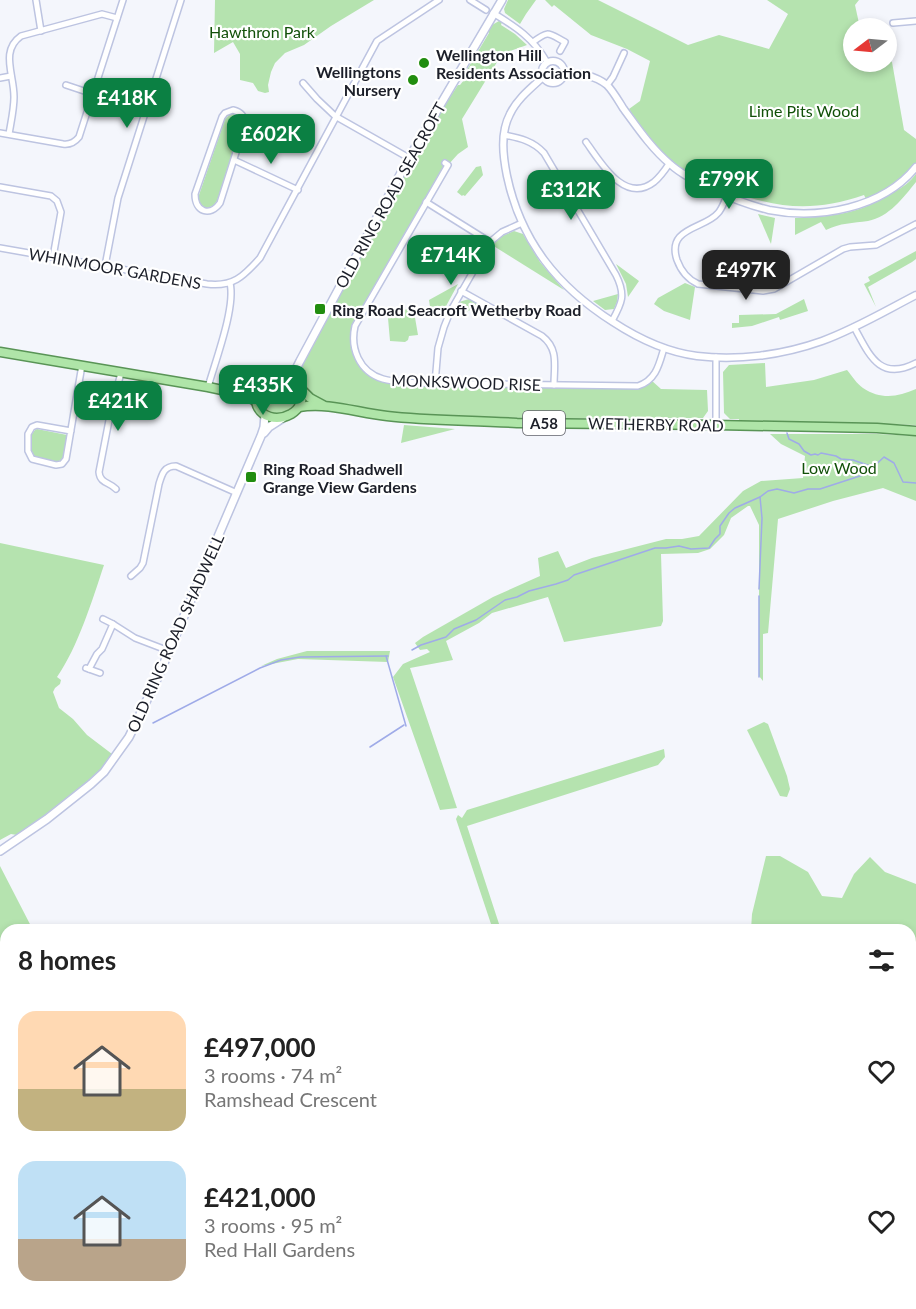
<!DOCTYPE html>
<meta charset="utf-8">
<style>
:root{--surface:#fff;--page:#f6f6f6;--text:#222;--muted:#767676;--accent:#0b8043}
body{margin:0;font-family:Lato,sans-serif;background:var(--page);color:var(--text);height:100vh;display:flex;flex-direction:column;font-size:22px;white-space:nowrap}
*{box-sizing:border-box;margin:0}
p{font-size:20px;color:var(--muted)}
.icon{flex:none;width:33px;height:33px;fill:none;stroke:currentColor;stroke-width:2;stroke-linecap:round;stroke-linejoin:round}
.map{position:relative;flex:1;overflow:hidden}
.sheet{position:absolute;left:0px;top:924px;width:916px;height:386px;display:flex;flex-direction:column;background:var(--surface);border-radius:18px 18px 0 0;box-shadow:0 3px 9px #0003}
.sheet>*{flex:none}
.needle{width:39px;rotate:254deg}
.controls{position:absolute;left:843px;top:18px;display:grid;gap:12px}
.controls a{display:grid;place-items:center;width:54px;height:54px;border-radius:50%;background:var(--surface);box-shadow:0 3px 9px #0003;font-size:30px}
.price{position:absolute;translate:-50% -51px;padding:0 14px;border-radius:12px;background:var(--accent);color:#fff;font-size:20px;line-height:39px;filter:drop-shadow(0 2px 3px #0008)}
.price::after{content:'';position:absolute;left:50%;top:36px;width:18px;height:14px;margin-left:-9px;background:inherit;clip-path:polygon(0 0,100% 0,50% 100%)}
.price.active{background:#222;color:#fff}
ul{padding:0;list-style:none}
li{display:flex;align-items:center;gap:18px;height:150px;padding:0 18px}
li span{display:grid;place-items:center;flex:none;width:168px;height:120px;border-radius:18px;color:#555}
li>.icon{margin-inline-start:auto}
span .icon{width:72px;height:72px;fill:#fffc;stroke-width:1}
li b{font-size:26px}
h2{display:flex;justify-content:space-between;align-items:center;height:72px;padding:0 18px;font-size:26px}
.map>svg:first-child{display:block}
</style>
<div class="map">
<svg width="916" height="1309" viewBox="0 0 916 1309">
<rect width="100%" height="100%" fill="#f4f6fc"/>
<g fill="#b5e3af">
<path d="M215,0H374L331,26L304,45L285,53L275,63L271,72L268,85L269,92L265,93L258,91L253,83L240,80V54L233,42L214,53Z"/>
<path d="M508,0H536L526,14L520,24L505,13L504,9Z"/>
<path d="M545,0H598L688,45L719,35L769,49L788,14L767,0H859L855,5L860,28H854V62H886L887,59L892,62L904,130L916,139V167L908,177L867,201L864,195C814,212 779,209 730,191L728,193C702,181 676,169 656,147C646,137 639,124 630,113L631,112L629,109L640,101L650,61L627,49L591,35L554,5L552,7Z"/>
<path d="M499,21L502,22L501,25L515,34L527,45L502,54L462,119L468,147L458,154L448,165L355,326V350L372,374L400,382L630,387L651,380L661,389L707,390L708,411L703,418H531L432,417L404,414L325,402L313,396L305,386L301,374L302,365L396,189C419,156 435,118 458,85H460L464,80L462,78L489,33L488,31L492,25Z"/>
<path d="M231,113L240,115L242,123L217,201L213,206L207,208C200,206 198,202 199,195L225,119Z"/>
<path d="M481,166L483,175L465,196L463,195L462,196L457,192L476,167Z"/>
<path d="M916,174V182C903,198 889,217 868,221C853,223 840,223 826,230L821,222L795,235V218C834,217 861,213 894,192C903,187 910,182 916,174Z"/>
<path d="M758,214L775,218L771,244Z"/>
<path d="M514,231L523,234L540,262L564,290L492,245L502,236Z"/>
<path d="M478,241L480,247L470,263L446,251L450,244L459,249L469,243Z"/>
<path d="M916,251V259L912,262L868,287L876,307L864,284L870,281L868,277Z"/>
<path d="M616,264L639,281L628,297L626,284Z"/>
<path d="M685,283L695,287L690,320L664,311L654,304L658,298Z"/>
<path d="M458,284L445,308L438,306L430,307L429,300Z"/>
<path d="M618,294L617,302L614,309L605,310L593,301Z"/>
<path d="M469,299L480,306L451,318L459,302Z"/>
<path d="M804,299L808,311L780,320L779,317L752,326L732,328V323H739V315L776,314Z"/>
<path d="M413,306L418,335L409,336L408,340L405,342L390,341L388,318Z"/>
<path d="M765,363L766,387L814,380L847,370C852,376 857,384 863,388C881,400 898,397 916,389V425L739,421V419H730L724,413L723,372L729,365Z"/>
<path d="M283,380L288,381L298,391C297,402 296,406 286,411C262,425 250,386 283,380Z"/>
<path d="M404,425L455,429L401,443Z"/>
<path d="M37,429L67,435C64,466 63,464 35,458C29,451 27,434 37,429Z"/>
<path d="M770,434H878L916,436V501L883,488L833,501L778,519L768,633L763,634V681L759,676V525L750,506H748L731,518L724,535L710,549L698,553L661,554L663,621L661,626L564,642L548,597L492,613L479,623L446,641L453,660L410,668L457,808L440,810L393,677L403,664L430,652L427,649L420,650L415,643L423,637L493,597L540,576L538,558L558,551L566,568L592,558L666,539H682L699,536L743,491L761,481L803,478L805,456L781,444Z"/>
<path d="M0,543L104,565C92,601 78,647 57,677L61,680L60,684L55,688L53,692L59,708L73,719L87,735L112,754L100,771L85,784L30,830L17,835L11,834L0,840Z"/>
<path d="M307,651H390L388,662L298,659L261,666L277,659Z"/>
<path d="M764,722L768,724L787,776L790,789L787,797L780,796L747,730Z"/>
<path d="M664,749L665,757L658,765L467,826L501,930H493L456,819L458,815L462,818L467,810Z"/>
<path d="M766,856H780L808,872L822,896L842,898L854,874L870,857L885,872L916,884V962L911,963L910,930H751L752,914Z"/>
<path d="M0,866L33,930H6V1304H907L900,1309H0Z"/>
<path d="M916,971V1296L911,1300L910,973Z"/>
</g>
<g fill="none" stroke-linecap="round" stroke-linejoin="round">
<g stroke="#9fabe8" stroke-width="1.5">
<path d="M787,433L789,439L799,444L804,451L811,455L815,454L818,455L821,453L836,456L841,459L853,460L873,467"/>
<path d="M759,589L762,518L760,497"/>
<path d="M412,650L421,645L446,637L454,629L476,620L505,600L517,597L529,591L556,584L568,580L574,575L655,548H666L679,546L691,549L709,548L715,539L720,534V526L729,513L735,508L760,497L768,491L777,489L794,493L808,489H820L866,474L884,457L894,463L903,482L916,483"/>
<path d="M386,656L406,726"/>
<path d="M759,677V596"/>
<path d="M153,723L260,668L281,660L300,657L388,656"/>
<path d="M370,747L404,725"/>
<path d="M710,1304L713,1309"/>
</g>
<g stroke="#bdc4e1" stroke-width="8">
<g id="minor">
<path d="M36,0L41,31"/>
<path d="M470,0L486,10"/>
<path d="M493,13C516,27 533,38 547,62"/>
<path d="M893,23L916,21"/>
<path d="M533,42C549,30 548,33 565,42L560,51"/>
<path d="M0,78L11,76"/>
<path d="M303,83L317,99L335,116L409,158"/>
<path d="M66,85L93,94"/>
<path d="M607,85L613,77L624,53"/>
<path d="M233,110C241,112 245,116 245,124L220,203C210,217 195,212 195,194L222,117L225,113Z"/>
<path d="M0,133L63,144C70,145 75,142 79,137L123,0"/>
<path d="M9,134C11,122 14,109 14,97C14,74 0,51 21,36L102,14L117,18"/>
<path d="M504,135C520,138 533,141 544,153L616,275C626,295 622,303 612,321"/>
<path d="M586,142C600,161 624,205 654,182C660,177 665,170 669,164"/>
<path d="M234,160L298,190"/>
<path d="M445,163L448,165L355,326C350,348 359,372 383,379C393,382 405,382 416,383L638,386C656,380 659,365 664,348"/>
<path d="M0,187L51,196L57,201L61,212L53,257"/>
<path d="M727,196C724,202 722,209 718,213C705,229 666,227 677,260C681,271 687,279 698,284L763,291L774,289L843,249L850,247L876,245L916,224"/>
<path d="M426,202L490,242"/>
<path d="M0,248L207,284C233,287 243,277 260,258L377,41L439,0"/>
<path d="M105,266L118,198L181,0"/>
<path d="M461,291L542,336C559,349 554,366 554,385"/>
<path d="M854,327C869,354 879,382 916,363"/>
<path d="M716,357V425"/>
<path d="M435,384L438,348L444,327L450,312L490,242L502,232L522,223"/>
<path d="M208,387C215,362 236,307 230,283"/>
<path d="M71,431L37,425L32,427L28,434V451L32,459L56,465L62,464L66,459L82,365"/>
<path d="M116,489C110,482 100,484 99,472L111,410L121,373"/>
<path d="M131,576L140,568L143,563L159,484C162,474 164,466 176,466L237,493"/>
<path d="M103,619L113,624"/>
<path d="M86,668L100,673"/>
<path d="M89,669L97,654L102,649L113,624L135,638L169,651"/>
<path d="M910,968L916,966"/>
</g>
</g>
<g stroke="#bdc4e1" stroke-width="9">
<g id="tertiary">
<circle cx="553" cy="72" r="11"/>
<path d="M563,74C578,72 596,76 607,85C613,91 618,100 623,108C637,127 651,148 670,164C681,174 695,181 709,188C728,197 748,205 769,210C819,220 883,208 916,167"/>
<path d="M543,77C531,88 517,99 510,114C500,133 503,156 507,176C521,242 558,287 613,322C639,339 666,352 697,356C738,361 783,355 822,341C855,329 885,311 916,295"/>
</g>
</g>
<g stroke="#bdc4e1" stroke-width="10">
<g id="secondary">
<path d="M296,382L295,371L300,361L409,158L502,0"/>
<path d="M264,433L269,427L283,418"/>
<path d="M0,851L47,819L91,784L104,772L129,737L158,677L261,436L264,427L265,415"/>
</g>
</g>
<g stroke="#599456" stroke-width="11">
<g id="primary">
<path d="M0,352L208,387L241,394L256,401"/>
<path d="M282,376L292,379L302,390C302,401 301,408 291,414C260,431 235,388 282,376Z"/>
<path d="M302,390L310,398L323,405"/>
<path d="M299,407C329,402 358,413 387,416C430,421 473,420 517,423L716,425L877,428L916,431"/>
</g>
</g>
<use href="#minor" stroke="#fff" stroke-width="5"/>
<use href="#tertiary" stroke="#fff" stroke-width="6"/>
<use href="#secondary" stroke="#fff" stroke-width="7"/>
<use href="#primary" stroke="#afe5a8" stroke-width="8"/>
</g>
<g fill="#218d0f" stroke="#fff" stroke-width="2">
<circle cx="424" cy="63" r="6"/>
<circle cx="413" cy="80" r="6"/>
<rect x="314" y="303" width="12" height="12" rx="3"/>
<rect x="245" y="471" width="12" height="12" rx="3"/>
</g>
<g text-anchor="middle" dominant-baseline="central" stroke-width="4.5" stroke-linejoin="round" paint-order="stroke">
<rect fill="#fff" stroke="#606269" stroke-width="1.5" x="523" y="411" width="42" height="24" rx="4.5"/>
<g font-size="15" font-weight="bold" fill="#1c1f29">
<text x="544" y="423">A58</text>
</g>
<g font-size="16" fill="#115008" stroke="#fff">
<text x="262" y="31">Hawthron Park</text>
<text x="804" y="110">Lime Pits Wood</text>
<text x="839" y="467">Low Wood</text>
</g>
<g font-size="16" font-weight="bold" fill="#1c1f29" stroke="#fff" text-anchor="start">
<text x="436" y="54">Wellington Hill<tspan x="436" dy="18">Residents Association</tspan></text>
<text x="401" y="71" text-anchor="end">Wellingtons<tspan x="401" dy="18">Nursery</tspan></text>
<text x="332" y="309">Ring Road Seacroft Wetherby Road</text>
<text x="263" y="468">Ring Road Shadwell<tspan x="263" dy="18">Grange View Gardens</tspan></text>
</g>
<g font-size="16" fill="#1c1f29" stroke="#fff">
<text transform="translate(390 195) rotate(-61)">OLD RING ROAD SEACROFT</text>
<text transform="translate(115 268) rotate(10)">WHINMOOR GARDENS</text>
<text transform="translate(466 382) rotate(2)">MONKSWOOD RISE</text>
<text transform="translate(656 424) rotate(1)">WETHERBY ROAD</text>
<text transform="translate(175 633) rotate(-66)">OLD RING ROAD SHADWELL</text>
</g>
</g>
</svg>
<div class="controls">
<a><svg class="needle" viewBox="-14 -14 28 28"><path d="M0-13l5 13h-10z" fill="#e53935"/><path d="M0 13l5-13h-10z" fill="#767676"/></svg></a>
</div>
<b class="price" style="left:127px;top:129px">£418K</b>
<b class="price" style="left:271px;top:165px">£602K</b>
<b class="price" style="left:729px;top:210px">£799K</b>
<b class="price" style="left:571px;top:221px">£312K</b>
<b class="price" style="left:451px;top:286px">£714K</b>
<b class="price active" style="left:746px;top:301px">£497K</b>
<b class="price" style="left:263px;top:416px">£435K</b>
<b class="price" style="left:118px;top:432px">£421K</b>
<section class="sheet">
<h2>8 homes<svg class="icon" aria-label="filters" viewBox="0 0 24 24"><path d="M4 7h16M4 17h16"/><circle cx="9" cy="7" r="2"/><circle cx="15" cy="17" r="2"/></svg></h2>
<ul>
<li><span style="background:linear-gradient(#ffd9b3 65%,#c2b280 0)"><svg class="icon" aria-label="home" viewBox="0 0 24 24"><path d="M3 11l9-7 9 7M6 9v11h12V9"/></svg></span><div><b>£497,000</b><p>3 rooms · 74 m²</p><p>Ramshead Crescent</p></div><svg class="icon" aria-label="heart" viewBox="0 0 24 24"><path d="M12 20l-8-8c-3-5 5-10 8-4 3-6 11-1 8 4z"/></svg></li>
<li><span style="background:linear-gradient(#bfe0f5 65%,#b9a48a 0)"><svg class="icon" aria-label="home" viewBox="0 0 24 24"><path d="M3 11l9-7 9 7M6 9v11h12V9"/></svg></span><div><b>£421,000</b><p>3 rooms · 95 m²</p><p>Red Hall Gardens</p></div><svg class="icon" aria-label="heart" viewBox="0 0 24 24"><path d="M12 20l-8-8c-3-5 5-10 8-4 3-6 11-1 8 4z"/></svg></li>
</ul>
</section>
</div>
